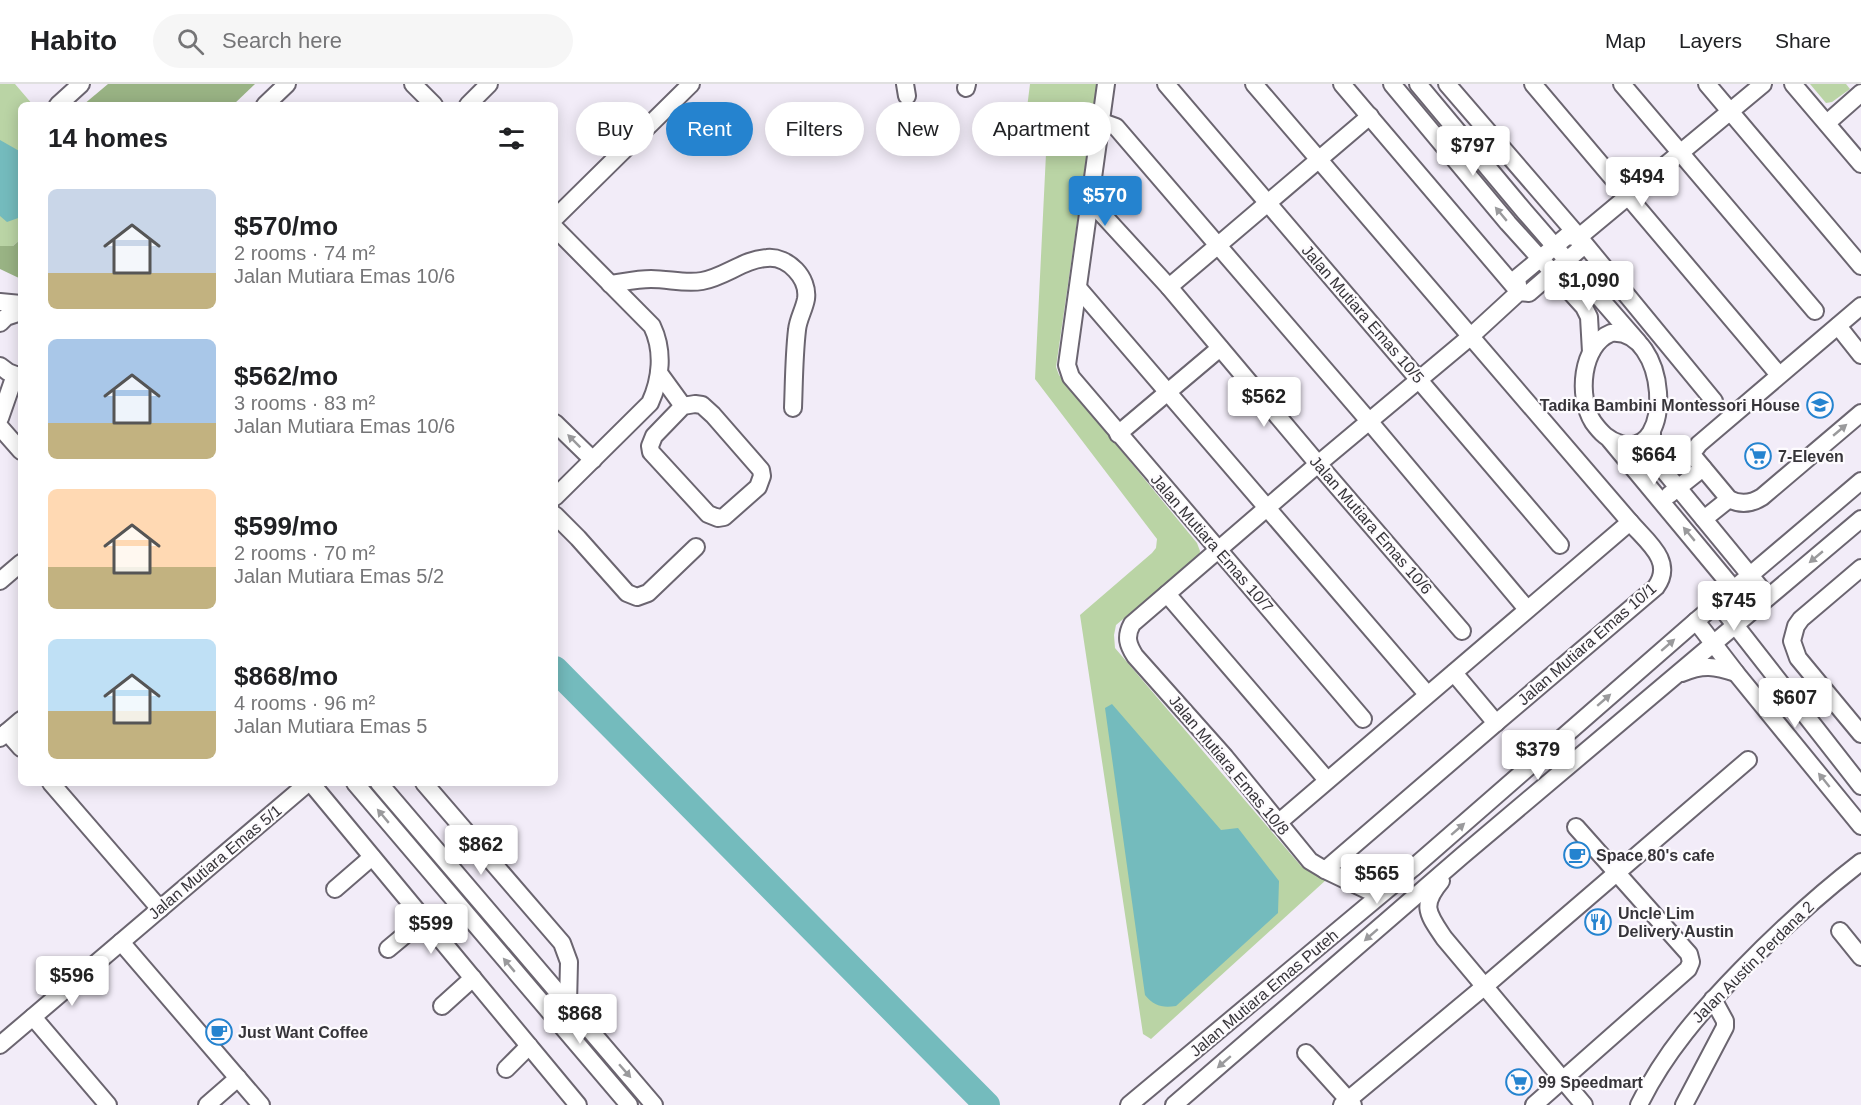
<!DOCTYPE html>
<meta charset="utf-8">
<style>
:root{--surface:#fff;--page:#f6f6f6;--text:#202124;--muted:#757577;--line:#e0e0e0;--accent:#2583cf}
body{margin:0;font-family:Arial,sans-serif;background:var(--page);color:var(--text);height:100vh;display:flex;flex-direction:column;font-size:22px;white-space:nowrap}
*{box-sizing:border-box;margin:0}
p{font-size:20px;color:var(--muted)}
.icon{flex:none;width:33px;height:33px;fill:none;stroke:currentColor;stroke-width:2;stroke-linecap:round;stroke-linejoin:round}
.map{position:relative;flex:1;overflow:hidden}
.panel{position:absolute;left:18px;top:18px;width:540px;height:684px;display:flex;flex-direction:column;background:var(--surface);border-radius:9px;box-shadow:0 3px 15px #0003}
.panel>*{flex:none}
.banner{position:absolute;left:576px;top:18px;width:570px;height:54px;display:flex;gap:12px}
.price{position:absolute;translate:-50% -51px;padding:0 14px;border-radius:6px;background:#fff;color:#222;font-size:20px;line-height:39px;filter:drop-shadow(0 2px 3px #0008)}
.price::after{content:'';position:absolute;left:50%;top:36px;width:18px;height:14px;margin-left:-9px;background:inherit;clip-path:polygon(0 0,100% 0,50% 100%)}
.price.current{background:var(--accent);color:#fff}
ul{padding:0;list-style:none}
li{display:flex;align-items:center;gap:18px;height:150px;padding:0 30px}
li span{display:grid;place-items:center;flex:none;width:168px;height:120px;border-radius:9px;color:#555}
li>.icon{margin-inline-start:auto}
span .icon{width:72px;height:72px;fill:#fffc;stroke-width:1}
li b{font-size:26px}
h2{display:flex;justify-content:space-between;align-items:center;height:72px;padding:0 30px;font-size:26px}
.tag{padding:0 21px;border-radius:27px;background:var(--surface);box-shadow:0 3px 15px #0003;font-size:21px;line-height:54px}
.tag.current{background:var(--accent);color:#fff}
header{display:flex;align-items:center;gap:36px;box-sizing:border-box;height:84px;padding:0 30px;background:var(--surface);border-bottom:2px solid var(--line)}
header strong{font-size:28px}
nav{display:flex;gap:33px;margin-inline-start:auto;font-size:21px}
.search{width:420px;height:54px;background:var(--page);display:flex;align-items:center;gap:15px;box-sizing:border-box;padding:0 21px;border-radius:33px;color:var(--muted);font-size:22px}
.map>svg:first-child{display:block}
</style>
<header>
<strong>Habito</strong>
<div class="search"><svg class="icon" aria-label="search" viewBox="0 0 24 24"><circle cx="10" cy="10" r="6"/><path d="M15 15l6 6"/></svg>Search here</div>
<nav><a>Map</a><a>Layers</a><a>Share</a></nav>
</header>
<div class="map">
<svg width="1861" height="1021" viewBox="0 0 1861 1021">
<rect width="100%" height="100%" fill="#f2ecf8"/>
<g fill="#bad4a5">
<path d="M0,0H15L33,21H21V155L13,162H0Z"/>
<path d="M1030,0H1097L1056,283L1059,291L1197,459L1200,467L1199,472L1116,541L1114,551L1115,564L1301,782L1326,796L1151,955L1143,950L1080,531L1152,469L1156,464L1157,455L1035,295L1047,49L1024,48Z"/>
<path d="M1810,0H1846L1850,5L1832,18L1826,19Z"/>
</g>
<g fill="#99b384">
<path d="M108,0H255L233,21H83Z"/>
<path d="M21,155V195L0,185V162H13Z"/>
</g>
<g fill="#74bbbd">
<path d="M0,56L21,68V133L7,138L0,132Z"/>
<path d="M1112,620L1221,746L1238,744L1279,797L1278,829L1176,922C1162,924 1154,922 1145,911L1105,624Z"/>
</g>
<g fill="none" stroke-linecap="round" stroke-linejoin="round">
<path stroke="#74bbbd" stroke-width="26" d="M555,585L987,1021"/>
<g stroke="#6b6570" stroke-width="20">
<g id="minor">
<path d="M413,0L434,21"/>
<path d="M905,0L907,12"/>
<path d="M1106,0L1067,281L1071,293L1363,635"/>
<path d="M1166,0L1560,461"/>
<path d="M1254,0L1630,438L1278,739"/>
<path d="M1342,0L1519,208"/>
<path d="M1392,0L1508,139L1584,223L1589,233L1591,268"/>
<path d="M1418,0L1525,128L1638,258"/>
<path d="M1447,0L1579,153L1714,317"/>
<path d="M1533,0L1774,285"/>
<path d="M1622,0L1815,227"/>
<path d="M1707,0L1861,182"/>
<path d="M1793,0L1861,80"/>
<path d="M966,4L967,0"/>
<path d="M58,21L81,0"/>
<path d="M265,21L287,0"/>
<path d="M468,21L489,0"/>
<path d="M1102,38L1116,43L1369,337L1527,525"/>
<path d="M1827,39L1861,9"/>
<path d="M1091,118L1169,203L1318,380L1462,547"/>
<path d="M555,134L691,0"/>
<path d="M555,144L652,242C664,267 661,295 650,319L555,413"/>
<path d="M610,200C624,198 638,195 651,195C669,195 685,200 702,197C725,193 744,175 767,174C788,172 809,194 806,215C804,226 798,235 797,246C794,272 794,298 793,324"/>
<path d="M1169,203L1370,32"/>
<path d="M1079,205L1427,610"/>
<path d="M1519,208L1517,194L1567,152L1579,153L1763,0"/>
<path d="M0,218L21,220"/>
<path d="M1861,222L1699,360L1693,368L1694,373L1729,415C1740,421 1751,420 1762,413L1861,329"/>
<path d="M0,239L6,233L21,228"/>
<path d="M1838,242L1861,271"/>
<path d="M1611,249C1668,243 1676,376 1621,360C1608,356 1601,349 1593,338C1577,313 1581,261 1611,249Z"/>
<path d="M0,282L8,288L21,293"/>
<path d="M659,289L683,322"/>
<path d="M695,320L702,321L713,331L761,386L762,392L758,403L724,433L718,434L708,430L651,368L650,362L654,352L683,322Z"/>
<path d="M0,334L15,291"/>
<path d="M555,339L593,376"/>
<path d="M0,343L21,367"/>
<path d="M1652,348V363L1656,377L1768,513"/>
<path d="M1118,350L1220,264"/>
<path d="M1610,356L1752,527"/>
<path d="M1669,411L1703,384"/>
<path d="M555,431L578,454L627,509L637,513L648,509L696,463"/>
<path d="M1704,435L1729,415"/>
<path d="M1861,484L1801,535L1796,542L1792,557L1798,574L1861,650"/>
<path d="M0,497L21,479"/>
<path d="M1167,510L1327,696"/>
<path d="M1717,518L1861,702"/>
<path d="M1696,537L1736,589L1861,742"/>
<path d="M1454,589L1496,639"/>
<path d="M1682,589C1703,580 1715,582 1736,589"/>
<path d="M7,648L21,664"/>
<path d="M0,654L21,636"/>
<path d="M51,699L160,825"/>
<path d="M311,699L578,1021"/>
<path d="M355,699L629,1021"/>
<path d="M379,699L654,1021"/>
<path d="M424,699L562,859L569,878L568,920"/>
<path d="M1414,783L1380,802L1367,806L1325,786L1310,777L1225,673L1135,572C1128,561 1125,553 1132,540L1318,380L1470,253L1519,208L1529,209L1580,165L1579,153"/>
<path d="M1325,786L1496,639L1656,503C1675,477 1646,457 1630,438"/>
<path d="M1441,797C1420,822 1428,830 1444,854L1584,1021"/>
<path d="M335,805L372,773"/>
<path d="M1840,847L1861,873"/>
<path d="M121,858L261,1021"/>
<path d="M388,865L424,835"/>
<path d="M442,922L473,894"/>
<path d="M33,933L108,1021"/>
<path d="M0,961L308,699"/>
<path d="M1306,969L1353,1021"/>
<path d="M506,985L529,962"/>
<path d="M207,1021L238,994"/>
<path d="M1129,1021L1414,783L1696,537L1861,397"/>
<path d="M1174,1021L1463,771L1861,435"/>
<path d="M1342,1021L1485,902L1748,676"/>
<path d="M1534,1021L1688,885L1691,878L1689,870L1576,743"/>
<path d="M1639,1021C1664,969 1702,926 1741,886C1779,847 1818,811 1861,778"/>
<path d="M1684,1021L1725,943V937L1713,915"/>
</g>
</g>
<use href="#minor" stroke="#fff" stroke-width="16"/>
</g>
<defs><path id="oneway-solid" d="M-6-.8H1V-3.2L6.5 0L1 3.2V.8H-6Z" transform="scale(1.5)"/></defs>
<g fill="#9a9a9c">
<use href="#oneway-solid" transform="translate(1501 130) rotate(-130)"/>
<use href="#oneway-solid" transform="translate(1840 346) rotate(-40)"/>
<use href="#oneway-solid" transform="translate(574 357) rotate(-135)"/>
<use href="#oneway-solid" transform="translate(1689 450) rotate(-130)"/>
<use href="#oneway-solid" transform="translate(1816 473) rotate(140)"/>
<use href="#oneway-solid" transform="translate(1668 561) rotate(-41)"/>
<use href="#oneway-solid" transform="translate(1604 616) rotate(-41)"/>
<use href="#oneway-solid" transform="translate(1824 696) rotate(-129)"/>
<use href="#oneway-solid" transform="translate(383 732) rotate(-130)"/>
<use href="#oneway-solid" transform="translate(1458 745) rotate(-41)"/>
<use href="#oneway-solid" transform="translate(1371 851) rotate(139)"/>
<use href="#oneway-solid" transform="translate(509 881) rotate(-130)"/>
<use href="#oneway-solid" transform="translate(1224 978) rotate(139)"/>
<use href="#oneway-solid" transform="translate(625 987) rotate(49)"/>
</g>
<defs>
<g id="school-ring" transform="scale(1.35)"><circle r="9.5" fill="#fdfbfe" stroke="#2583cf" stroke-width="1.5"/><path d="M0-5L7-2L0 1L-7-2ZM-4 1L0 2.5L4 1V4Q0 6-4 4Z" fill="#2583cf"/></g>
<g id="supermarket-ring" transform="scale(1.35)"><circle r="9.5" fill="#fdfbfe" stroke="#2583cf" stroke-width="1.5"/><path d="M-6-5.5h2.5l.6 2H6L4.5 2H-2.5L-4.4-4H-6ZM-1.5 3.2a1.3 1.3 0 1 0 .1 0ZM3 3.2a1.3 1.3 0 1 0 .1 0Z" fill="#2583cf"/></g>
<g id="cafe-ring" transform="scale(1.35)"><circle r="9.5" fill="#fdfbfe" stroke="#2583cf" stroke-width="1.5"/><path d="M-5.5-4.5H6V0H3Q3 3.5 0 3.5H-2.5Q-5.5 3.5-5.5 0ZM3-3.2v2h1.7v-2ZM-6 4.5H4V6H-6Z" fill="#2583cf"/></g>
<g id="restaurant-ring" transform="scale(1.35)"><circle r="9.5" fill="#fdfbfe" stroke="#2583cf" stroke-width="1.5"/><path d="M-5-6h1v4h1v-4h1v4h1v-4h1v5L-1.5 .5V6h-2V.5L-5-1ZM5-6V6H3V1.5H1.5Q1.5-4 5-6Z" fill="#2583cf"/></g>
</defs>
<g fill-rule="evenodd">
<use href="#school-ring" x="1820" y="321"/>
<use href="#supermarket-ring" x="1758" y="372"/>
<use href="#cafe-ring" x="1577" y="771"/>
<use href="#restaurant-ring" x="1598" y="838"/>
<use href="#cafe-ring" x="219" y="948"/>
<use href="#supermarket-ring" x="1519" y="998"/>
</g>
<g text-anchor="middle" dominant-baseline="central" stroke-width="4.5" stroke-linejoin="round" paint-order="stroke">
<g font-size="16" fill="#363439" stroke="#fdfbfe">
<text transform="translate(1363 230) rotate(49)">Jalan Mutiara Emas 10/5</text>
<text transform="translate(1371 441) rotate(49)">Jalan Mutiara Emas 10/6</text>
<text transform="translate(1212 459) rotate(49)">Jalan Mutiara Emas 10/7</text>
<text transform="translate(1587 560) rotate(-41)">Jalan Mutiara Emas 10/1</text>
<text transform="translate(1229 681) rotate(50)">Jalan Mutiara Emas 10/8</text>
<text transform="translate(215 778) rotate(-40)">Jalan Mutiara Emas 5/1</text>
<text transform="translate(1753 878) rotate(-45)">Jalan Austin Perdana 2</text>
<text transform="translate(1264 909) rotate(-40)">Jalan Mutiara Emas Puteh</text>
</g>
<g font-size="16" font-weight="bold" fill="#363439" stroke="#fdfbfe" text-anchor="start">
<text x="1800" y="321" text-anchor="end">Tadika Bambini Montessori House</text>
<text x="1778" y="372">7-Eleven</text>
<text x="1596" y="771">Space 80's cafe</text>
<text x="1618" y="829">Uncle Lim<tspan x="1618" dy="18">Delivery Austin</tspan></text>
<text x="238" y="948">Just Want Coffee</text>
<text x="1538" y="998">99 Speedmart</text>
</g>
</g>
</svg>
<b class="price" style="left:1473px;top:93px">$797</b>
<b class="price" style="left:1642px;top:124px">$494</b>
<b class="price current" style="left:1105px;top:143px">$570</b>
<b class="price" style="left:1589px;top:228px">$1,090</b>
<b class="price" style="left:1264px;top:344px">$562</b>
<b class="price" style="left:1654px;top:402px">$664</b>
<b class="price" style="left:1734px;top:548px">$745</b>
<b class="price" style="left:1795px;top:645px">$607</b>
<b class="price" style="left:1538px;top:697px">$379</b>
<b class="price" style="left:481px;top:792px">$862</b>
<b class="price" style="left:1377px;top:821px">$565</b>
<b class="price" style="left:431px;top:871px">$599</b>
<b class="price" style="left:72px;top:923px">$596</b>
<b class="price" style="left:580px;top:961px">$868</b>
<div class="banner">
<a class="tag">Buy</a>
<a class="tag current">Rent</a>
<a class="tag">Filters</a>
<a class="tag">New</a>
<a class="tag">Apartment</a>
</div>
<section class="panel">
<h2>14 homes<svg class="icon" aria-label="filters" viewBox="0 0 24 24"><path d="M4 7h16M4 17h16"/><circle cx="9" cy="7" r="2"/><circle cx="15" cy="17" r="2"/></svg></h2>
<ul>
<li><span style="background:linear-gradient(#c9d6e8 70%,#c2b280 0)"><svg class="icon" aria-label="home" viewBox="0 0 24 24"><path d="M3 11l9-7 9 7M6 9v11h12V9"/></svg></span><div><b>$570/mo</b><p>2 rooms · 74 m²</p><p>Jalan Mutiara Emas 10/6</p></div></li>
<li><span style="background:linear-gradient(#a9c7e8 70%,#c2b280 0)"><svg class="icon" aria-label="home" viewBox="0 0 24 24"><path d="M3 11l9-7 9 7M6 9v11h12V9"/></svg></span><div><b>$562/mo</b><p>3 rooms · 83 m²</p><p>Jalan Mutiara Emas 10/6</p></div></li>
<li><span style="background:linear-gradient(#ffd9b3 65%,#c2b280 0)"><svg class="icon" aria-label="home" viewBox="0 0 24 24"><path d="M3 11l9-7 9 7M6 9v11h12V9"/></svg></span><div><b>$599/mo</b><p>2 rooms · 70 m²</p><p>Jalan Mutiara Emas 5/2</p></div></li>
<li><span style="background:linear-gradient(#bfe0f5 60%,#c2b280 0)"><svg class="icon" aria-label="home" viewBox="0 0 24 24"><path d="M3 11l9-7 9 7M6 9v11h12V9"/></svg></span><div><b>$868/mo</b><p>4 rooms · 96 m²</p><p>Jalan Mutiara Emas 5</p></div></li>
</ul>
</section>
</div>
